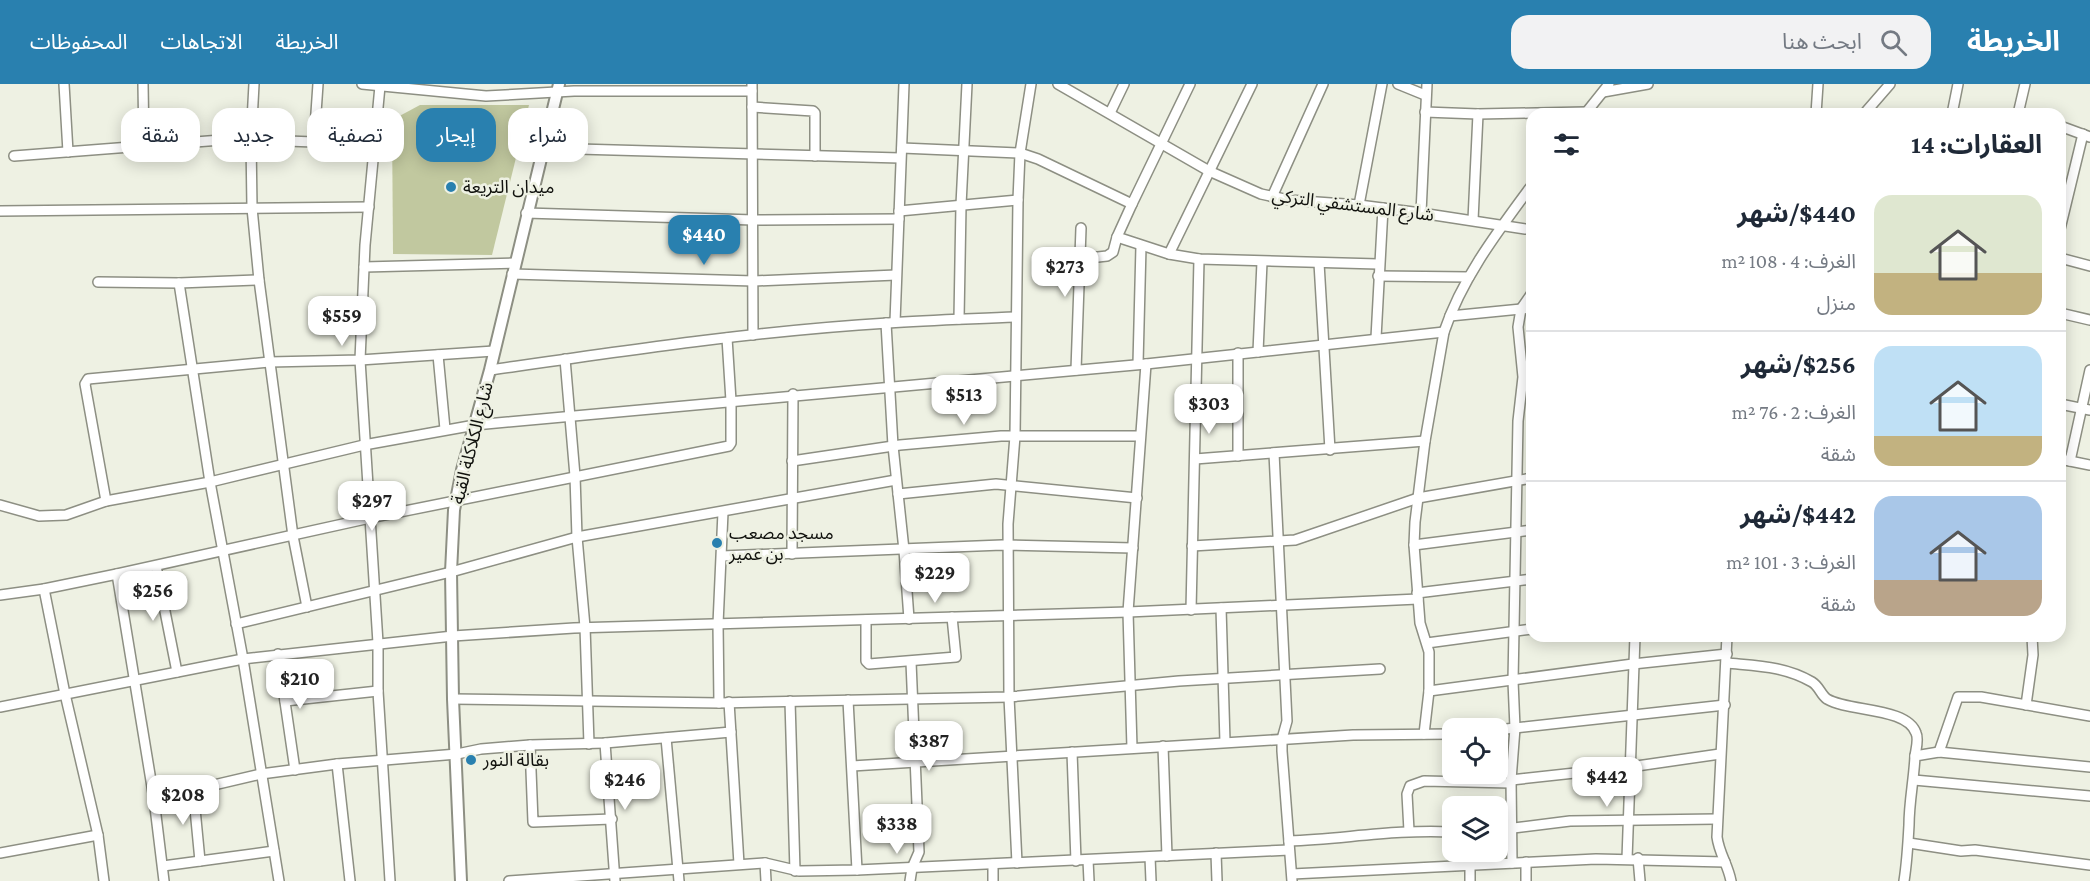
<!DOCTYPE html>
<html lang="ar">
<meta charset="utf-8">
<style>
:root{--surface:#fff;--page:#f2f2f3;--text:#1f2937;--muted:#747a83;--line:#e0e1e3;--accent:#2980af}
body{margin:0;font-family:"Crimson Pro","Noto Sans Arabic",serif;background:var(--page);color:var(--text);direction:rtl;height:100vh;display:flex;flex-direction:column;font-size:22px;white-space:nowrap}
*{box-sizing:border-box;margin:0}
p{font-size:20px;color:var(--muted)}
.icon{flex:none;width:33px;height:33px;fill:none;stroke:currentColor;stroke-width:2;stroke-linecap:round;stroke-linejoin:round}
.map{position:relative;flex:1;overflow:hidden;direction:ltr}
.side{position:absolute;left:1526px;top:24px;width:540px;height:534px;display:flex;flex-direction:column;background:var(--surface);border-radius:18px;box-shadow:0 3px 15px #0003;direction:rtl}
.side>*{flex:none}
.top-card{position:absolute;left:18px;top:24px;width:570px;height:54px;direction:rtl;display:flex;gap:12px}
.tools{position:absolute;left:1442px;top:634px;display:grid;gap:12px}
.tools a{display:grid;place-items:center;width:66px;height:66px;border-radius:12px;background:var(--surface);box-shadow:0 3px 15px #0003;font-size:30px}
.price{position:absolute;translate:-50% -51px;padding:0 14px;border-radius:12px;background:#fff;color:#222;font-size:20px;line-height:39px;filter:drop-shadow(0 2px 3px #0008)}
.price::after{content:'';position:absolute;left:50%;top:36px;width:18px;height:14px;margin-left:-9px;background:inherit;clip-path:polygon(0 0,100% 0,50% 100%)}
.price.current{background:var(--accent);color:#fff}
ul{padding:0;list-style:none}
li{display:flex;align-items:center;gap:18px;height:150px;padding:0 24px}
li+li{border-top:2px solid var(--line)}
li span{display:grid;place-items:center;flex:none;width:168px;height:120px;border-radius:18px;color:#555}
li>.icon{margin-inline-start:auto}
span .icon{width:72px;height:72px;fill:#fffc;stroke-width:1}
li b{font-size:26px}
h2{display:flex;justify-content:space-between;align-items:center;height:72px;padding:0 24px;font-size:26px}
.chip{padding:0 21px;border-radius:18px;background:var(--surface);box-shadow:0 3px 15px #0003;font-size:21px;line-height:54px}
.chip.current{background:var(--accent);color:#fff}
header{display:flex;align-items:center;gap:36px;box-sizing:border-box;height:84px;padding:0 30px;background:var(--accent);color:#fff}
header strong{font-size:28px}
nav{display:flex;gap:33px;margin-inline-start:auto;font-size:21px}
.search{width:420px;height:54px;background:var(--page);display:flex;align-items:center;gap:15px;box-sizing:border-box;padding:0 21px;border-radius:18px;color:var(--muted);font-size:22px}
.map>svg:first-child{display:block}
</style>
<header>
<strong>الخريطة</strong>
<div class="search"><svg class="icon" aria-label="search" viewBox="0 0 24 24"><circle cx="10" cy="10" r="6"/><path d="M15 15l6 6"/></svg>ابحث هنا</div>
<nav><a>الخريطة</a><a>الاتجاهات</a><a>المحفوظات</a></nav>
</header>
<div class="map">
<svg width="2090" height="797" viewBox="0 0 2090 797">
<rect width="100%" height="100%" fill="#eef1e3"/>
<path fill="#c1c89f" d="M420,21H529L492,171L393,170L392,36Z"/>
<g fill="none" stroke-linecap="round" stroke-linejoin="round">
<g stroke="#8d8f83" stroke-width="12">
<g id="minor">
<path d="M64,0L68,68"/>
<path d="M143,0L144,62"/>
<path d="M254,0L251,56L252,124L259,196L293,452L307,523"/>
<path d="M362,0L486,12L574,7H752"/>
<path d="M752,0L753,251"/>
<path d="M1058,0L1209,87L1261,110L1289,116L1359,121L1421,129L1532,146"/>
<path d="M1398,0L1425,11"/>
<path d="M380,2L365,161L360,276L378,559V607L390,797"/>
<path d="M1603,8L1648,0"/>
<path d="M752,23L813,27L815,29V72"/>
<path d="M1425,28L1478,30L1586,28"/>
<path d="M1110,29L1124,0"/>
<path d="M1585,30L1609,0"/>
<path d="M1816,30L1818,0"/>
<path d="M1864,30L1890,0"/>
<path d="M1952,30L1958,0"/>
<path d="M2018,30L2025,0"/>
<path d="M2060,42L2090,53"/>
<path d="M314,58L318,0"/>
<path d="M543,64L900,74"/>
<path d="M902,64L1020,69L1038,75L1132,120"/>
<path d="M14,72L234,55L314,58L375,63"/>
<path d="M1272,113L1323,0"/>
<path d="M1359,121L1382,0"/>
<path d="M0,127L369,123"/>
<path d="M899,127L1018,116"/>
<path d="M526,129L754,136L899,135"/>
<path d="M1421,129L1427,0"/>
<path d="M1473,136L1478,30"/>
<path d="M2060,145L2083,50"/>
<path d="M1117,153L1169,170L1199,175L1378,180"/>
<path d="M1169,170L1252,0"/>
<path d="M2060,174L2090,182"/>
<path d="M1080,175L1107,172L1113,168L1117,153L1132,120L1190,0"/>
<path d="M1319,179L1330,366"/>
<path d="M364,183L515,179"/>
<path d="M512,190L754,197L896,191"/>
<path d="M1378,192L1469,193"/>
<path d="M98,198L179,199L259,196"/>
<path d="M179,199L210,398L243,575L279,797"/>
<path d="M2060,229L2090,236"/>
<path d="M1450,232L1532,224"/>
<path d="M959,235L961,121L967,0"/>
<path d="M895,238L904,0"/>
<path d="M886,239L893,362L904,466L909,535"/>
<path d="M1376,254L1383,124"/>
<path d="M1258,268L1262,178"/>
<path d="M438,271L445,345"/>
<path d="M565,275L575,392L577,453L585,543L589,660"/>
<path d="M1138,280L1141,162"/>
<path d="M490,286C622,267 755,247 888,239C930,236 973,235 1015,233"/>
<path d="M1076,286L1081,144"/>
<path d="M2060,320L2090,326"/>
<path d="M1274,369L1287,637L1282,655V667L1292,797"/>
<path d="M1238,372V269"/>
<path d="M1195,375L1425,357"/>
<path d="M2060,375L2090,381"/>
<path d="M792,377L900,361L1001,352H1140"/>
<path d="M2070,377L2090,286"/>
<path d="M898,410L996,400L1137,414"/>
<path d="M106,417L85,300L88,295L269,278L360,276L494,267"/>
<path d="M0,421L39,432L66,431L106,417L210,398L364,361L475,341L1146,280L1444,248"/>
<path d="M1414,461L1532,446"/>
<path d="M1192,462L1295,456L1418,414L1532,394"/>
<path d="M792,470L793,310"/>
<path d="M722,472L1002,461L1133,464"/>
<path d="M156,482L177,588"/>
<path d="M117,490L154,715L164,797"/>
<path d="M44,505L65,610L98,751L104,797"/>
<path d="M1417,509L1532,495"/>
<path d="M0,511L44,505L117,490L370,434L729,362L731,359V317L727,254"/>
<path d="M1221,524L1225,658"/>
<path d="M1191,526L1199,175"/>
<path d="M866,536V577L869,580L956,573L952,533"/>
<path d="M236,540L451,488L577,453L896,396"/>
<path d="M1727,552L1717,753C1719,769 1728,781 1731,797"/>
<path d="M1427,559L1532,545"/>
<path d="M278,570L295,686"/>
<path d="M1727,579C1757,582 1785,582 1812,598C1819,602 1821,611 1827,615C1849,628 1907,623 1916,649C1919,655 1916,665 1915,672"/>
<path d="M1429,607L1633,580L1727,570"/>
<path d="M453,615L719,619L1009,613L1179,597L1380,585"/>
<path d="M848,616L857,786"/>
<path d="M285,617L378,607"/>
<path d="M790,617L795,787"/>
<path d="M729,618L739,780"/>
<path d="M719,619L718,540L723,428"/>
<path d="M2026,621L2033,571L2032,552"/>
<path d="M0,623L243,575L453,552L574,544L1128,528L1418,515"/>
<path d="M1497,646L1725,621"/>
<path d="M1424,650L1429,607V568L1420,539L1414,461L1415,438L1425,357L1444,248C1462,194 1498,147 1532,101"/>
<path d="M666,654L679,797"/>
<path d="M605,659L615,797"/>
<path d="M530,661L533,738L612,735"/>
<path d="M1163,662L1167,772"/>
<path d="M1132,664L1128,528L1146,280"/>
<path d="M1072,668L1076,777"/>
<path d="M1939,668L1958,613H1981L2090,632"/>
<path d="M337,680L350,797"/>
<path d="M852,682L1353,651L1452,650"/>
<path d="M1511,696L1630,683L1720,670"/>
<path d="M1914,696L2090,712"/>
<path d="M193,704L200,777"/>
<path d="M154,715L261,690L337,680L457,670L481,665L530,661L605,659L731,648"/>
<path d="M1497,746L1570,737L1717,735"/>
<path d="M1409,747L1407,710L1410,702L1424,697L1511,699"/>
<path d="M1289,757C1343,755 1397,745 1452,748"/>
<path d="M1909,759L1961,767L1975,766L2090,781"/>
<path d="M1457,768V781"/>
<path d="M0,769L98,751"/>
<path d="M1216,769L1217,797"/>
<path d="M1150,773L1151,797"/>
<path d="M1638,774L1640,797"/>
<path d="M1627,775L1635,552"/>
<path d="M1088,776L1089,797"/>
<path d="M1526,778V797"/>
<path d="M765,779L766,797"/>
<path d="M1017,779L1009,613L1008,440L1015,352L1018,116L1020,69L1031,0"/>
<path d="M1512,779L1511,696L1515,644L1513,597L1518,337L1523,293L1518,243L1521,225L1532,209"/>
<path d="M163,782L274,767"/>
<path d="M1470,782V797"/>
<path d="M1292,790L1596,775L1725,778"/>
<path d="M509,797L765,779L799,787L857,786L1289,766"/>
<path d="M910,797L912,784L919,768L911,578"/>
<path d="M993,797V780"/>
<path d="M1904,797C1907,778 1908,760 1909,741C1909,718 1914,695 1915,672L1939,668L2090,683"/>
</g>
</g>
<g stroke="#8d8f83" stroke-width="14">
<path id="tertiary" d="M461,797L453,615L451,488L454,426L462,386L490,286L559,0"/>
</g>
<use href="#minor" stroke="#fff" stroke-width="9"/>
<use href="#tertiary" stroke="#fff" stroke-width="10"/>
</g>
<g fill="#2980af" stroke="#eef1e3" stroke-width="2">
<circle cx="451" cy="103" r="6"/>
<circle cx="717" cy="459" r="6"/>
<circle cx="471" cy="676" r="6"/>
</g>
<g text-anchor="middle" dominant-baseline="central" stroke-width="5" stroke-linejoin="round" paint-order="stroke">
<g font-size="18" fill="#10110d" stroke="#eef1e3" text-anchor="start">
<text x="463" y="103">ميدان التريعة</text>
<text x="729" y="449">مسجد مصعب<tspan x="729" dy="21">بن عمير</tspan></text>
<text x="483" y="676">بقالة النور</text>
</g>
<g font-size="18" fill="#10110d" stroke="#eef1e3">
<text transform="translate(1353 121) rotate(7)">شارع المستشفي التركي</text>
<text transform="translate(472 359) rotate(-76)">شارع الكلاكلة القبة</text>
</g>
</g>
</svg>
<div class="tools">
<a><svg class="icon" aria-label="locate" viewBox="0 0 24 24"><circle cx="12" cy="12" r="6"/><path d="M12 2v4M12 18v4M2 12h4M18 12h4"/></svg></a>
<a><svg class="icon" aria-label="layers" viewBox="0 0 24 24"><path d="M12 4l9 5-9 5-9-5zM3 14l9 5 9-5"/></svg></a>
</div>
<b class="price current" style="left:704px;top:182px">$440</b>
<b class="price" style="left:1065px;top:214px">$273</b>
<b class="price" style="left:342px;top:263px">$559</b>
<b class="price" style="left:964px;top:342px">$513</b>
<b class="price" style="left:1209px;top:351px">$303</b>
<b class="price" style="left:372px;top:448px">$297</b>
<b class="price" style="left:935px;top:520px">$229</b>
<b class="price" style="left:153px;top:538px">$256</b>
<b class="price" style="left:300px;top:626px">$210</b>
<b class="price" style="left:929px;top:688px">$387</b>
<b class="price" style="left:1607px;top:724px">$442</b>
<b class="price" style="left:625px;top:727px">$246</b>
<b class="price" style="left:183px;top:742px">$208</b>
<b class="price" style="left:897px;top:771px">$338</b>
<div class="top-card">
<a class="chip">شراء</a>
<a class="chip current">إيجار</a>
<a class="chip">تصفية</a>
<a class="chip">جديد</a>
<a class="chip">شقة</a>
</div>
<section class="side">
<h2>العقارات: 14<svg class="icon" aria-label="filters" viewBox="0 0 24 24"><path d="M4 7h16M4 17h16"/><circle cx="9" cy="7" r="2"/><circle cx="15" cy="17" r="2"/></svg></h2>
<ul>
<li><span style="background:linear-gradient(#dfe7d0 65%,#c2b280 0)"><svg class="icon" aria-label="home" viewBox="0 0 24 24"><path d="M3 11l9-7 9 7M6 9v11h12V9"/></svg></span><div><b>$440/شهر</b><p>الغرف: 4 · 108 m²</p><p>منزل</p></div></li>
<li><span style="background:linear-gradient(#bfe0f5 75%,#c2b280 0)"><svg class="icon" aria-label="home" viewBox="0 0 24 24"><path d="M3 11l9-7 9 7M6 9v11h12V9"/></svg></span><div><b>$256/شهر</b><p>الغرف: 2 · 76 m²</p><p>شقة</p></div></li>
<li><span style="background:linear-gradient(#a9c7e8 70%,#b9a48a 0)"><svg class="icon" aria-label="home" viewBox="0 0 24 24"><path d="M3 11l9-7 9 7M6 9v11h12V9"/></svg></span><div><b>$442/شهر</b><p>الغرف: 3 · 101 m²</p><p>شقة</p></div></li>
</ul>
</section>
</div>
